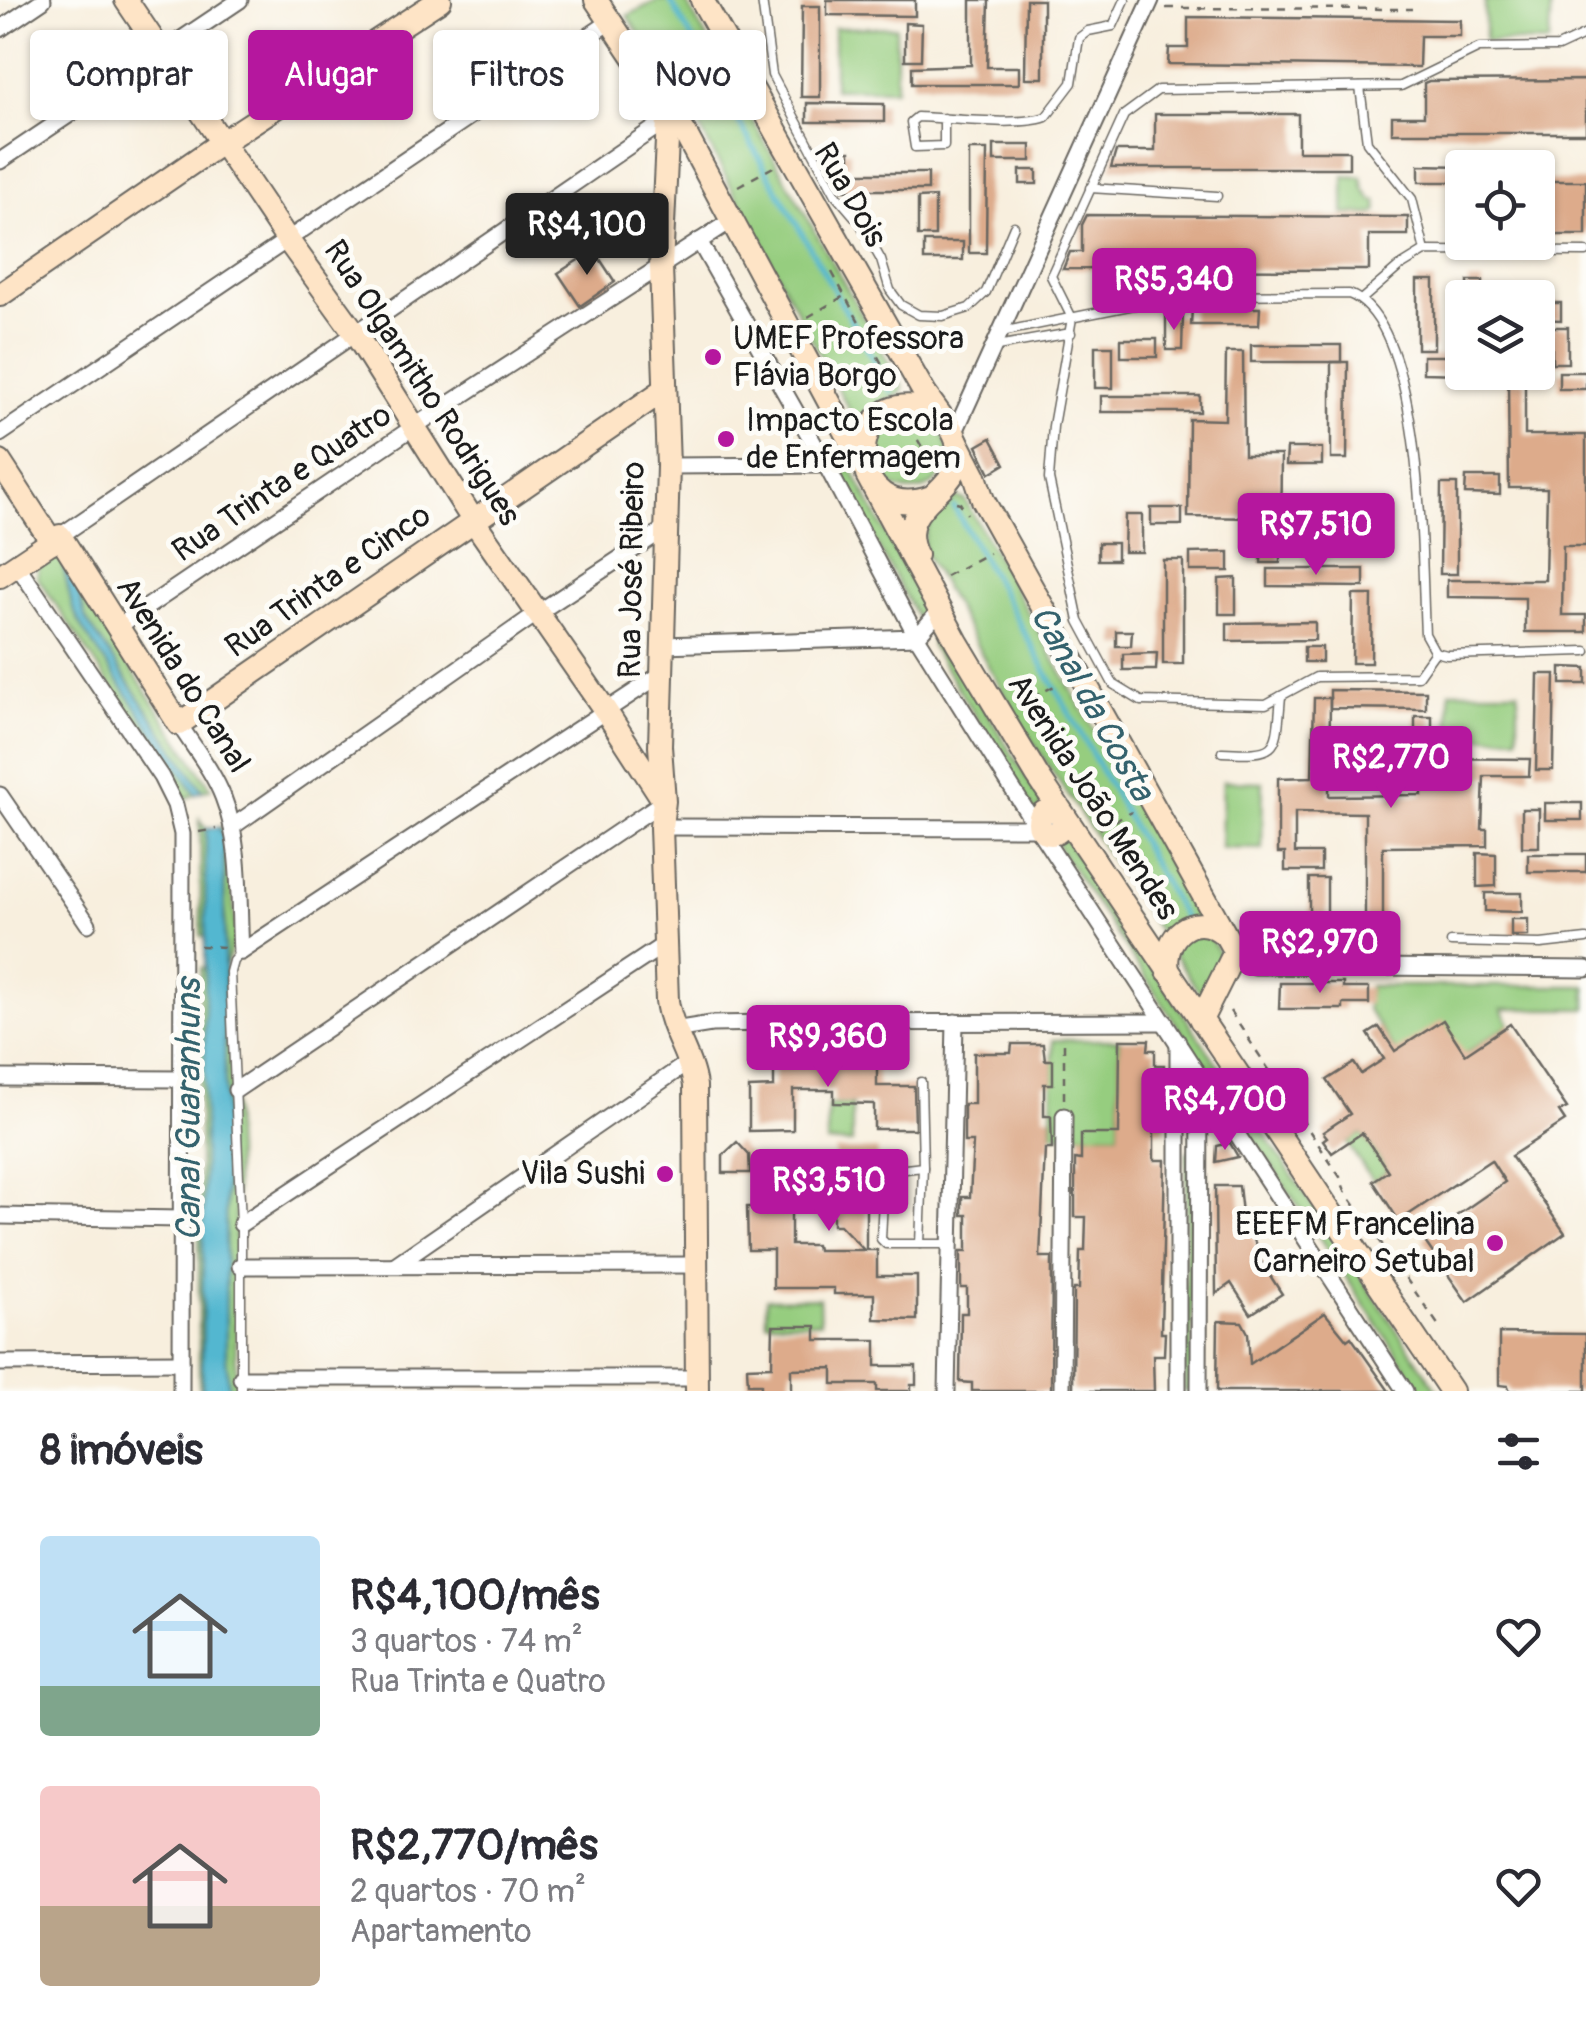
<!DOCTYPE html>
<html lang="pt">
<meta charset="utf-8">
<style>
:root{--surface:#fff;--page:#f7f7f7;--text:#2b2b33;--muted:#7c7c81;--accent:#b5179e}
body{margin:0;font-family:Pangolin,sans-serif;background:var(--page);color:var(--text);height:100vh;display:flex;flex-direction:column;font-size:38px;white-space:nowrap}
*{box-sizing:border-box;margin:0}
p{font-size:32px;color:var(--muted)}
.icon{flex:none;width:55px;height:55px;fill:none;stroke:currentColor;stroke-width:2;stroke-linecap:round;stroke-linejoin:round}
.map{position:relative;height:1391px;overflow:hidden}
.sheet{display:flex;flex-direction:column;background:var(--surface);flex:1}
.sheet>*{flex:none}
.guide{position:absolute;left:30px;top:30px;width:1000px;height:90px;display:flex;gap:20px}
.buttons{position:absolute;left:1445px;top:150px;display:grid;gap:20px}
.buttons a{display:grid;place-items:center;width:110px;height:110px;border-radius:10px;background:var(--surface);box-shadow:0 2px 8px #0004;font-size:50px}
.price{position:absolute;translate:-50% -85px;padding:0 22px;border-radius:10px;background:var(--accent);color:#fff;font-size:32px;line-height:65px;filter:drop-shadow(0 2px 5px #0008)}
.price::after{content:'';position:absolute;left:50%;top:60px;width:30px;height:22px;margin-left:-15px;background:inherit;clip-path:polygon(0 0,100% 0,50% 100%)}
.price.current{background:#222;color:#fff}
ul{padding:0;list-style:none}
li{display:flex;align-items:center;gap:30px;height:250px;padding:0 40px}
li span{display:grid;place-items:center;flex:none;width:280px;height:200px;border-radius:10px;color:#555}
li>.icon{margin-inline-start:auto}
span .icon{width:120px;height:120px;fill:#fffc;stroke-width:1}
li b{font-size:42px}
h2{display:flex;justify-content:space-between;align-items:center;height:120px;padding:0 40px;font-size:42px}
.chip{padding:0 35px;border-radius:10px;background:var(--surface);box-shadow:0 2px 8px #0004;font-size:35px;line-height:90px}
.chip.current{background:var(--accent);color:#fff}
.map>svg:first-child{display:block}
</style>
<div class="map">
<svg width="1586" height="1391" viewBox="0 0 1586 1391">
<rect width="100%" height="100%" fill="#fdfcf7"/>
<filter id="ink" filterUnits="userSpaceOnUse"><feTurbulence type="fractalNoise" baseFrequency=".01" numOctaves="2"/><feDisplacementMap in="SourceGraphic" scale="20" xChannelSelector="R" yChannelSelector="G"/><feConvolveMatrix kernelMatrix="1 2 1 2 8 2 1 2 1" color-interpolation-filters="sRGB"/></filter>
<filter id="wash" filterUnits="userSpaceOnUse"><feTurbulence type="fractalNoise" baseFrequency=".0048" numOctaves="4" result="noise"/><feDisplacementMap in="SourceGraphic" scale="40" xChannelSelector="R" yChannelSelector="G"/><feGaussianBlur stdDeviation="2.25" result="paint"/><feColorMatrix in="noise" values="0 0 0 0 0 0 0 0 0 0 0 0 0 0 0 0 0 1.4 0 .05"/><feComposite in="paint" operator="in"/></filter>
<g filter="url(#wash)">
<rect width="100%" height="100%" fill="#f8efde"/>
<g fill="#96cd7f" stroke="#59744e" stroke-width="2.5">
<path d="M658,0H685L903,388L900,394L878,404L860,420L854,419L689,107L627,16Z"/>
<path d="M1485,0H1551L1549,43L1485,41Z"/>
<path d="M896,27V89H834V28Z"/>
<path d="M1344,176L1362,177L1364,189L1372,200L1377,201L1378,210L1374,214H1344Z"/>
<circle cx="911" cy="454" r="37"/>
<path d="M852,469L924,606L925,614L918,620L840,477L844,471Z"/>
<path d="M957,497L965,500L1222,959L1207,1004L1022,726L925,553C920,530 936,507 957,497Z"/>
<path d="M58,553L69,560L63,566L80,624L196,794L185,799L170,773L37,577L39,564Z"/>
<path d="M74,577L96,616L211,788L203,791L86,620Z"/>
<path d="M932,631H937L1042,802L1039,811L1035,812L932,647Z"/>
<rect x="1450" y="691" width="68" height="46"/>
<path d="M1223,781L1263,782L1262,849L1221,848Z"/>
<path d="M200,819L206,829L208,899L203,1356L202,1391H199V982L201,968L205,967L206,937L201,936Z"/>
<path d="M219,827H225L228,840L236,935L226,966L235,1151L236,1391H229L226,1356L224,839Z"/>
<path d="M1061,838L1066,840L1438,1391H1422L1058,847L1057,842Z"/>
<path d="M1369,986H1586V1009H1502L1510,1024L1446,1066L1395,1051L1367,1009Z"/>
<path d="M1053,1040H1120L1119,1134H1052Z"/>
<path d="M828,1105H852V1143H827Z"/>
<path d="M1362,1133L1388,1171L1373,1181L1347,1143Z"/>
<path d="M1187,1152H1194L1191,1391H1184Z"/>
<path d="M819,1298L820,1322H766V1299Z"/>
</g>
<g fill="#52b7d0" stroke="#376a76" stroke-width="2.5">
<path d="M69,560L86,620L203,791L196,794L83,630L72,606L63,565Z"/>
<path d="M219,827L224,838L226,1356L229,1391H202L206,829Z"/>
</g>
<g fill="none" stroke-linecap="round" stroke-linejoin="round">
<g stroke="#52b7d0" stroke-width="5">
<path d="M670,0L891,391"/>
<path d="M954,507L1185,920"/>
</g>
</g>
<g id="blocks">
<g fill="#ddab8b" fill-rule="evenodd">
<path d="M827,0H915V16L827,15Z"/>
<path d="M971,0H989L987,67H1019V84H912V67L971,65Z"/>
<path d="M1026,0H1043V78H1025Z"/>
<path d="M802,6H820V97H801Z"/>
<path d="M1188,17L1460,20V36H1420L1419,67L1168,64L1169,48H1188Z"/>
<path d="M905,23L922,24L921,60H905Z"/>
<path d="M1586,80V133H1392V116H1424V83L1429,81Z"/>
<path d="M807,103L884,104V122H807Z"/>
<path d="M1155,114H1298V151H1349V168H1111L1116,151H1155Z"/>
<rect x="994" y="145" width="37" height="16"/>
<path d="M969,150H987L986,253H969Z"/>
<path d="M833,151H850V165H832Z"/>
<path d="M1419,165L1462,166V182H1419Z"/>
<rect x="1020" y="170" width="17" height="14"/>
<path d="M838,173H928V190H842Z"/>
<rect x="1538" y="181" width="48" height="54"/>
<path d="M935,197V236H918V198Z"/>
<path d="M1087,215L1408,217V235H1369V270L1063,269L1070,252H1082V225Z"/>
<rect x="924" y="242" width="39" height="18"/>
<path d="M594,250L615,282L580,306L558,273Z"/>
<rect x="1417" y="280" width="17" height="69"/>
<path d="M1468,281H1483V295L1468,294Z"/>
<path d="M1538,303H1561V320L1538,319Z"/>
<path d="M1192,308H1260L1259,325H1191Z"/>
<path d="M1166,316H1183L1182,350H1166Z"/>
<rect x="1552" y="327" width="16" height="36"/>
<rect x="1121" y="339" width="36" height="18"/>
<rect x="1251" y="345" width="90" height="17"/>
<rect x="1095" y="346" width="18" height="42"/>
<path d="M1226,352H1243L1244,455H1281L1280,563H1261L1262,518L1188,517L1189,419L1225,420Z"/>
<path d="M1423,356H1462V374L1423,373Z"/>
<path d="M1331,362H1348L1347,459H1331Z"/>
<rect x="1559" y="372" width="27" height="17"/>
<path d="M1508,380L1525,381V435H1586V546H1563L1562,615H1586V632H1525V598L1447,597V580H1545L1547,488H1509Z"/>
<rect x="1101" y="396" width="99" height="16"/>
<path d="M991,438L1005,464L990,473L977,446Z"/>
<path d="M1287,448H1322V465H1286Z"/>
<path d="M1466,477H1500V495L1465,494Z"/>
<path d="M1441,484H1457V574H1440Z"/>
<rect x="1151" y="508" width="31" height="17"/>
<path d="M1125,515H1142V552H1124Z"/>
<rect x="1098" y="543" width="19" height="17"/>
<path d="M1229,552V571H1190V553Z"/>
<rect x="1163" y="560" width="20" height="104"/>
<path d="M1268,569H1364V587L1268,586Z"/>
<path d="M1236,578V614H1219V579Z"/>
<path d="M1353,595H1372L1371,663H1352Z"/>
<path d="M1315,622V640L1227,641V623Z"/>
<path d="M1116,631H1132L1131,646H1116Z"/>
<rect x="1304" y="647" width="18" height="15"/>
<path d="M1157,653L1156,670H1123V654Z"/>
<path d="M1561,667L1586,668V684H1561Z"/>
<path d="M1538,674H1555L1553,770H1536Z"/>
<path d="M1330,690L1426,691V709L1330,708Z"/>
<path d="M1314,698H1330L1329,796L1422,795V758L1530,759L1529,776H1484L1482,829H1487V846L1383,847V935H1365V813L1295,812V853H1321V871H1285V853H1278V778L1312,777Z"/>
<path d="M1415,716H1432V751L1415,752Z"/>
<rect x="1545" y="803" width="37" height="17"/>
<rect x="1522" y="809" width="17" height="38"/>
<path d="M1477,853L1496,854V886L1477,887Z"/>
<rect x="1528" y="854" width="58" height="18"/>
<rect x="1309" y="878" width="18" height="38"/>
<path d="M1485,893H1522V912L1485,911Z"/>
<rect x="1511" y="919" width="17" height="17"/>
<rect x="1316" y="923" width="41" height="17"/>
<path d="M1280,983H1343V988H1369V1004H1343V1009H1279Z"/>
<path d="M1443,1020L1465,1054L1510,1024L1567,1108L1559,1112L1565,1121L1511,1156L1565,1233L1467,1302L1423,1239L1505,1182L1491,1160L1399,1221L1373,1181L1388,1171L1362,1133L1332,1153L1323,1140L1327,1137L1323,1132L1350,1114L1327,1080L1354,1063L1361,1074L1384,1059L1368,1034L1379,1027L1395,1051Z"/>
<path d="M1120,1040H1149L1148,1050H1155V1065H1164L1165,1131H1154V1160H1165L1161,1333H1165L1164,1355H1153L1154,1391H1073L1074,1289H1079L1080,1251H1085L1086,1217H1075V1159L1081,1160V1134H1119Z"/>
<path d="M1012,1044H1043L1045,1060H1053V1084H1044V1116H1051L1052,1149H1045L1040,1257H1052L1051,1391H972V1383L960,1382L961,1313H967V1288H961V1251H967V1215H962V1197H970L973,1142H964V1104H974V1053H1011Z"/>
<path d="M817,1046L818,1060H877V1086H914L915,1129H874V1104L834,1103V1090H793V1130L749,1131V1088L774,1087V1047Z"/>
<path d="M737,1142L749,1155L750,1173H723V1155Z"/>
<path d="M1230,1143L1238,1157L1216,1162L1217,1146Z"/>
<path d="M835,1150H878L876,1193H866V1250H877V1276H917V1320L874,1319V1294H834V1288H773V1250H748L747,1207H772V1167L835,1166ZM791,1209H833V1225H840L864,1250H817L816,1245H791Z"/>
<path d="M1215,1186H1239L1243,1222H1249L1260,1260L1282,1294L1251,1314L1231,1283L1216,1294Z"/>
<path d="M1325,1313L1347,1340L1351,1337L1389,1391H1217L1218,1321L1242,1322L1248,1333L1250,1364Z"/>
<path d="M773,1326H816V1340H876V1366H916V1385H911V1391H877V1384H833V1368L791,1369V1391H761V1384H748L747,1367L772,1366Z"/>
<path d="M1499,1333L1586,1334V1391H1510L1508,1386L1499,1385Z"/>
</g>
</g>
</g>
<g filter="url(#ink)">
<use href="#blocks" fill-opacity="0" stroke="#696660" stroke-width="2.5"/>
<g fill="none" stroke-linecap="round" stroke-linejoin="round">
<g stroke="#696660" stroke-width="11">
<g id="lane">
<path d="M762,0L772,75L836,195L860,223L881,260L890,290L901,305L919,315L943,316L969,308L986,292L1014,226"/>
<path d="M1360,87L1367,142L1412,199L1425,251"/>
<path d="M944,118V146L915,147L911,122L917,117C949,118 1019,127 1046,117L1072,83L1079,38L1088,31L1113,26L1125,0"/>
<path d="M1090,188L1217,196"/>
<path d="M1362,299L1399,267L1425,251L1586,252"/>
<path d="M1001,332L1184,295L1349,294C1425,322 1421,563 1425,634L1435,652L1447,655L1586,651"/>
<path d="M997,346L1071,333"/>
<path d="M1435,652L1418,676L1316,677L1266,704L1141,701L1113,684L1079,621L1049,479L1053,426L1072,318L1051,276L1124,115L1158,90L1401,86L1479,48L1558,47L1586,34"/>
<path d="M1222,752C1281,755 1276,751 1281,696"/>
<path d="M1451,942L1541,944L1586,939"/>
<path d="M923,1167L888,1171L884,1179L881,1239L886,1244H950"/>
<path d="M920,1244L923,1167L921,1082"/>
<path d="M241,1391V1224L230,972L233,961L241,952"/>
</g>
</g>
<g stroke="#696660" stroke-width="19">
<g id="street">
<path d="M0,29L43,0"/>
<path d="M0,161L240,0"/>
<path d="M699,241L826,465L917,637L1039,831L1405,1391"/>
<path d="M0,434L611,21"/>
<path d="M954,434L1151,0"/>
<path d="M668,466L826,465L854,450"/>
<path d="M60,536L671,117"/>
<path d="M17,565L161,777L175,805L182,834L181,1391"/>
<path d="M116,628L415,426L732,220"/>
<path d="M663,645L917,637L940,610"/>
<path d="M179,724C194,748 213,771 223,797C242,845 238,902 241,952"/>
<path d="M0,795L88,924"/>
<path d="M232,827L536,614L666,528"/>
<path d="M661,827L1038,828"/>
<path d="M241,952L663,673"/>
<path d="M1235,952L1243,962L1255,966L1586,969"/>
<path d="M674,1030L711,1024L771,1023L1165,1022"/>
<path d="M1178,1042V1391"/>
<path d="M0,1078L182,1079"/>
<path d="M236,1090L664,801"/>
<path d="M0,1216L182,1219"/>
<path d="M241,1224L665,944"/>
<path d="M395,1265L689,1062"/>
<path d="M240,1266L697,1265"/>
<path d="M0,1363L181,1362"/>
<path d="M241,1378H697"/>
<path d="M947,1391L955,1022"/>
<path d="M1062,1391L1064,1116"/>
<path d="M1199,1391L1200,1076"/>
</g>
</g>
<g stroke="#696660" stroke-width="26">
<g id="secondary">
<path d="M126,0L287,239L355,333L473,520L605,710L662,798"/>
<path d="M596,0L685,133L864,467"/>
<path d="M702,0L925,394L944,420"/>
<path d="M668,119L661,267L668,466L660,746L664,801L661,827L667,1001C671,1032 691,1056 695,1086L697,1391"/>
<path d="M0,295L221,143L440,0"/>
<path d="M957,441L975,476L983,500L1235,952L1201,1020"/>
<path d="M0,462L52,542"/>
<path d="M867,475L957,642L1037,775L1451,1391"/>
<path d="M916,555C889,496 981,492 954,434C947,420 933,409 918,407C840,395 848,527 931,497"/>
<path d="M0,576L60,536L179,724L664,390"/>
<circle cx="1051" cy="822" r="12"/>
<path d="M1168,971C1162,936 1194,909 1224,934"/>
</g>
</g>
<g stroke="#696660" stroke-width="2.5" stroke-dasharray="8 8" stroke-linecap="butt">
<path d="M1166,8L1412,9"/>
<path d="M659,61L700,39"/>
<path d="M738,186L775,166"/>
<path d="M832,272L895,388"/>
<path d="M808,317L844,296"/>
<path d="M910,426L933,467"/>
<path d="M956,502L960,503L967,514"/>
<path d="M946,576L989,553"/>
<path d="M1018,705L1060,683"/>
<path d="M1100,829L1132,812"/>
<path d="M199,832L216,829"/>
<path d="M200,946L226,947"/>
<path d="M1230,1011L1340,1177L1345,1191L1439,1326"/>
<path d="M1064,1099V1037"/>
</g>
<use href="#lane" stroke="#fff" stroke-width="8"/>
<use href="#street" stroke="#fff" stroke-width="15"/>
<use href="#secondary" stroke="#fee4c6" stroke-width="22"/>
</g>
</g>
<g fill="#b5179e" stroke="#fdfcf7" stroke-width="4">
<circle cx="713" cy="357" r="10"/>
<circle cx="726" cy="439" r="10"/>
<circle cx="665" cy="1174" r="10"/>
<circle cx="1495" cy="1243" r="10"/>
</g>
<g text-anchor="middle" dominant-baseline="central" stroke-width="10" stroke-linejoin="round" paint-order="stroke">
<g font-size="32" fill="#1c1c1c" stroke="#fdfcf7">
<text transform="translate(850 195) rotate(60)">Rua Dois</text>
<text transform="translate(422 383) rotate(57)">Rua Olgamitho Rodrigues</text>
<text transform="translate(282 483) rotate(-34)">Rua Trinta e Quatro</text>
<text transform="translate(632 570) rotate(-89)">Rua José Ribeiro</text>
<text transform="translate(328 581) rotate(-35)">Rua Trinta e Cinco</text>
<text transform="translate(183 675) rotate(58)">Avenida do Canal</text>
<text transform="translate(1093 797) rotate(57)">Avenida João Mendes</text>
</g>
<g font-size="32" fill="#1c1c1c" stroke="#fdfcf7" text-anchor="start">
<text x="733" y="339">UMEF Professora<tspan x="733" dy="37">Flávia Borgo</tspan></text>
<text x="746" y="421">Impacto Escola<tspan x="746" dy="37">de Enfermagem</tspan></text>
<text x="645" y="1174" text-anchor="end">Vila Sushi</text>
<text x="1475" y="1225" text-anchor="end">EEEFM Francelina<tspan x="1475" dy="37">Carneiro Setubal</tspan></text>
</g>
<g font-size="35" font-style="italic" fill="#34626d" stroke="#fdfcf7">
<text transform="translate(1092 703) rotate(61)">Canal da Costa</text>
<text transform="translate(189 1110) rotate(-90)">Canal Guaranhuns</text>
</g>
</g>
</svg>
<div class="buttons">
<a><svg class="icon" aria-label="locate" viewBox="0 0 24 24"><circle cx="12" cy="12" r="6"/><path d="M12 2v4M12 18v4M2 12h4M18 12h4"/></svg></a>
<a><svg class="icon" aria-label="layers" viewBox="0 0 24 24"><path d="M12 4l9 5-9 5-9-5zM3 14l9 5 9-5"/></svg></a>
</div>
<b class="price current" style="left:587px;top:278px">R$4,100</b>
<b class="price" style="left:1174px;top:333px">R$5,340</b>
<b class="price" style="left:1316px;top:578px">R$7,510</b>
<b class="price" style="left:1391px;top:811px">R$2,770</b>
<b class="price" style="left:1320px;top:996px">R$2,970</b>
<b class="price" style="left:828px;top:1090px">R$9,360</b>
<b class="price" style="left:1225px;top:1153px">R$4,700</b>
<b class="price" style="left:829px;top:1234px">R$3,510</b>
<div class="guide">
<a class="chip">Comprar</a>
<a class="chip current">Alugar</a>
<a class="chip">Filtros</a>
<a class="chip">Novo</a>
</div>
</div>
<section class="sheet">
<h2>8 imóveis<svg class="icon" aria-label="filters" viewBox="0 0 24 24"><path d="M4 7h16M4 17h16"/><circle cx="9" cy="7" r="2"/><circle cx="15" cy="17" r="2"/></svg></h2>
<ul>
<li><span style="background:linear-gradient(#bfe0f5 75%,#7fa58c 0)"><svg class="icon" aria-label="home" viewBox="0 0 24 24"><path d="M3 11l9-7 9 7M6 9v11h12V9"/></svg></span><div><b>R$4,100/mês</b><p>3 quartos · 74 m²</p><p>Rua Trinta e Quatro</p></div><svg class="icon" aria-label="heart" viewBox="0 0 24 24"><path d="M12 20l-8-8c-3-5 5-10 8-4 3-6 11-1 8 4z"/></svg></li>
<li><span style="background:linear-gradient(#f6c9c9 60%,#b9a48a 0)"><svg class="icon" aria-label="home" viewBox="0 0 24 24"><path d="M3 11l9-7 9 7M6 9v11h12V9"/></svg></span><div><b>R$2,770/mês</b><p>2 quartos · 70 m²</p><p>Apartamento</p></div><svg class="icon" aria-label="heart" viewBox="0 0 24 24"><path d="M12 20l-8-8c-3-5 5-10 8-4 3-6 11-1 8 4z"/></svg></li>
</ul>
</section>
